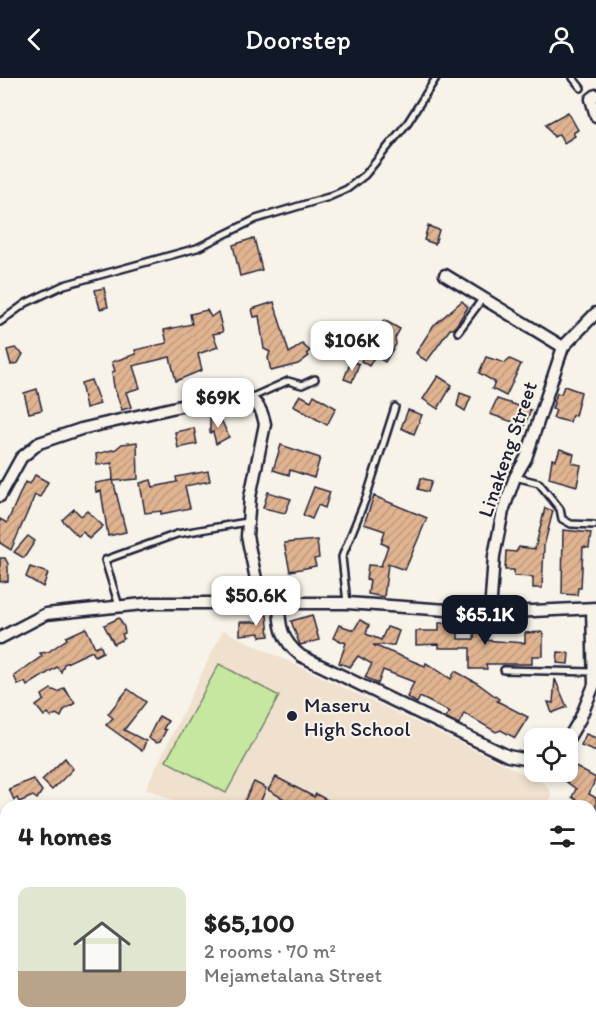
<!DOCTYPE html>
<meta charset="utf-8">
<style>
:root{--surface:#fff;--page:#f6f6f6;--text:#222;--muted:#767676;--accent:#111827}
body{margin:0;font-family:Itim,sans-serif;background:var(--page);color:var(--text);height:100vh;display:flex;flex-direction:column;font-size:22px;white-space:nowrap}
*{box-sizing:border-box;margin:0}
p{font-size:20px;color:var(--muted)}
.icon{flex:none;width:33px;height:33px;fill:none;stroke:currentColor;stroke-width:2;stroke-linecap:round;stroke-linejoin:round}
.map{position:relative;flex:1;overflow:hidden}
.sheet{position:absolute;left:0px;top:722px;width:597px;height:236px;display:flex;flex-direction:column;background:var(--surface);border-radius:18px 18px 0 0;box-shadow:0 3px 9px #0003}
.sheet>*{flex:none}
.tools{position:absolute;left:524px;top:650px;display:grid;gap:12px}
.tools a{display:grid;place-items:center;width:54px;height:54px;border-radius:12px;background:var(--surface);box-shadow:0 3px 9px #0003;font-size:30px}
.price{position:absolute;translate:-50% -51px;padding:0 14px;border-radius:12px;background:#fff;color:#222;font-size:20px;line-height:39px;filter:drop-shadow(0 2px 3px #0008)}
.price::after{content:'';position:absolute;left:50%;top:36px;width:18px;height:14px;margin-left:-9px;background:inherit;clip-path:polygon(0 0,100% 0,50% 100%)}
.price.selected{background:var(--accent);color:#fff}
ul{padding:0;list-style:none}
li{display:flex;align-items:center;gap:18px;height:150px;padding:0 18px}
li span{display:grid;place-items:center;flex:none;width:168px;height:120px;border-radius:12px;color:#555}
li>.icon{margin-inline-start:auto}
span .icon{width:72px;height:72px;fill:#fffc;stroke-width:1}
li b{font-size:26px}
h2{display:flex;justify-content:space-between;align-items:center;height:72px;padding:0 18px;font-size:26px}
header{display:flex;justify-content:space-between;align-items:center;height:78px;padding:0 18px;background:var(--accent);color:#fff;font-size:27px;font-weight:600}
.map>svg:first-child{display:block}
</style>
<header><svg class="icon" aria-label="back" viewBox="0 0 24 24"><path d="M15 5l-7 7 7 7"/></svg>Doorstep<svg class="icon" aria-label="person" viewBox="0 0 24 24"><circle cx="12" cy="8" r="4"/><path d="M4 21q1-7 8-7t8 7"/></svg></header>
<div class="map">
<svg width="596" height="956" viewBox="0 0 596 956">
<defs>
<pattern id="forest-crowns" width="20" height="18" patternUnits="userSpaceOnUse" patternTransform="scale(1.5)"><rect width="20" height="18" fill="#c5e7a0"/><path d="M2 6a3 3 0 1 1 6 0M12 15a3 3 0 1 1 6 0" fill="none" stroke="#a9c68b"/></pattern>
<pattern id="building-hatch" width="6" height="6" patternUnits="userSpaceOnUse" patternTransform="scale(1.5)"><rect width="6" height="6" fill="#e0b490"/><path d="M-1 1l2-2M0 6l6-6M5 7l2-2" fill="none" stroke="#c09a7d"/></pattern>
</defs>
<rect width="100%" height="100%" fill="#f7f3e8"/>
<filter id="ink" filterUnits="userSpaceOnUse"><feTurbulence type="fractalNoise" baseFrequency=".0167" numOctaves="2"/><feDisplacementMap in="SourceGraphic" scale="12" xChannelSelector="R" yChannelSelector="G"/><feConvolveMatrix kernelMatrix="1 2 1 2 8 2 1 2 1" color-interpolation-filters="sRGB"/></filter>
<g filter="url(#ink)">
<path fill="#f0e0ce" d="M223,552L545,706L552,716L547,728H186L146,710Z"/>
<g fill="url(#forest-crowns)" stroke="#74846e" stroke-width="1.5">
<path d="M0,862L6,865V882L1,891L6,893V922L0,920Z"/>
<path d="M47,951H140L144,956H43Z"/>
</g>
<path fill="#c5e7a0" stroke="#74846e" stroke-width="1.5" d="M219,586L279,618L226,715L166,683Z"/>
<g fill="url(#building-hatch)" stroke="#22223b" stroke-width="1.5">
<path d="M568,34L578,52L573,55L575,58L564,65L559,56L554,59L546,46Z"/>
<path d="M428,148L439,152L435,166L424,162Z"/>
<path d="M254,160L262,192L240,198L233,167Z"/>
<path d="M104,210L108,229L100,231L95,212Z"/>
<path d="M462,223L468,229L454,251H450L427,283L420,279L416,275L433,248Z"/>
<path d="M274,224L289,275L302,266L310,273L307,275L309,278L298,286L271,293L268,280L270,274L264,271L259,238L254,239L252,231Z"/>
<path d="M207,232L211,239L218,234L223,254L213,256L218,269L198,276L202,292L176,303L170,279L133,288L140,310L126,314L131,329L122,332L114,309L112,294L115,293L112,284L136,276L135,272L167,265L164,252L192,246L190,236Z"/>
<path d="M384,242L400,251L395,260L396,266L385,284L375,278L369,288L361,283Z"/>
<path d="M15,270L23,276L18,285L11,287L7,272Z"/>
<path d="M486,279L505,285L510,281L521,286L506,318L492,311L495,304L479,295Z"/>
<path d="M351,283L359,286L352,304L344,301Z"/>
<path d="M438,298L452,307L438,331L423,321Z"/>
<path d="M91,302L100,326L86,330L81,305Z"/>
<path d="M564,308L581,314L575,338L572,337L570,344L553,340L556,332L552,331L557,315L561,316Z"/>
<path d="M37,311L42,332L29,335L24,315Z"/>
<path d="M460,315L471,319L465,333L457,328Z"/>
<path d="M300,317L311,323L314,317L336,330L327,347L293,328Z"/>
<path d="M497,321L531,332L524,348L490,336Z"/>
<path d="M408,332L422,337L414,356L401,350Z"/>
<path d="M219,337L229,359L216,366L213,354L210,355V340Z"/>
<path d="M194,350L197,366L178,370L175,354Z"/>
<path d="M137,364L138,401L113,403L112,385L97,387L96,376L116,371L122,366Z"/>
<path d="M281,367L320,380L314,400L290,392L289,397L273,392Z"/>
<path d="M560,371L574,376L572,385L581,387L577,408L549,400L552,381L556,382Z"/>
<path d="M208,393L210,403L185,408L190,430L161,436V433L145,435L140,405L151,402L153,409L177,404L176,399Z"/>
<path d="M35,397L48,404L40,419L35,417L11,472L0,465V441L7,445L25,404L30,406Z"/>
<path d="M421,400L432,403L428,414L418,411Z"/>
<path d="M113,402L126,454L108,458L101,413L96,414L95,405Z"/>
<path d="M314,409L330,414L325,430L318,427L312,441L303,437Z"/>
<path d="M268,414L291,421L285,435L263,430Z"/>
<path d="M374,418L427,440L405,492L388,486L384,519L368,516L370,502L366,501L368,487L381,488L388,468L381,465L385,453L364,446Z"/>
<path d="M545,430L553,433L544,468L542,510H533V499L514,498V492H505L506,473L516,474L519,469L535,471Z"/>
<path d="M74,431L81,438L87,433L103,448L89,461L83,454L78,458L62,442Z"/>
<path d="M563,452L591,455L589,470L583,469L581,510H578L577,517L562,516Z"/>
<path d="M28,458L35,463L24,480L14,474Z"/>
<path d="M317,462L319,480L314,481L316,488L290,493L284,465Z"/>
<path d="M0,480H5L8,486V503L0,504Z"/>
<path d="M30,489L48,495L43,509L26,499Z"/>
<path d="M258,537H267L269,558L260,559V555L240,557V544H259Z"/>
<path d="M312,537L319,562L300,567L291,543Z"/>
<path d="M119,540L124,549L125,555L122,556L124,561L114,566L104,547Z"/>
<path d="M360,542L369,547L366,556L381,562L387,549L399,553L394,567H373L425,588L426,585L451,601L455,593L477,605L499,621L497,623L528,639L515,660L501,652L496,654L464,635L459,646L445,639L450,634L420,619L417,625L407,619L414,604L383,592L378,606L365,599L372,586L358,578L350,589L339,585L346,565L333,560L339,547L354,552Z"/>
<path d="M475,544L485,546L484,562L525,565V555L543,554V578H532V586H486L487,591H470V570H439V566L416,567V553H439V545H458V561H474Z"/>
<path d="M86,550L95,569L100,567L103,574L95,578L92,573L64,586L61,594L57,589L27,608L25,604L18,607L14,598L42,578L40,575L48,574L67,561L66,559Z"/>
<path d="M558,574L569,575L568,586L557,585Z"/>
<path d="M555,601L567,629L552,635L548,624L553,625Z"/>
<path d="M64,610L75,625L64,632L61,639L56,636L51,639L48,635L44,638L36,628L44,622L42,617L51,611L58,614Z"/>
<path d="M128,611L146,624L124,652L146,663L142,673L106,647L113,640L108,636Z"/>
<path d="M159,638L168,643L163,651L166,652L160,664L156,665L148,660Z"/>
<path d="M586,656L596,660V673L581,667Z"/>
<path d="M65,680L73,691L52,712L42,702Z"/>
<path d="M572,687L596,700L589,716L596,720V734L591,728H585L572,719L576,711L564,702Z"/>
<path d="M276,699L314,719L316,716L338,728H297L268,712Z"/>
<path d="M33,701L42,713L37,721L33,718L19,724L17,720L14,722L9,711Z"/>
<path d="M254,704L266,710L259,728H242Z"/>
</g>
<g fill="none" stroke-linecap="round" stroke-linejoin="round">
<g stroke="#22223b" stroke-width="10">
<g id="lane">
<path d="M573,0L581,10"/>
<path d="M0,244L26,225L64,207L197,170L256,141L329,119L347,111L365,97L408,44L436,0"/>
<path d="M458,254L483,220"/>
<path d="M250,320L288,303L302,307L315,301"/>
<path d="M515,399L539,405L560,431L562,441L571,446L594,447"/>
<path d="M347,525L342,479L366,420L395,329"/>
<path d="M119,528L105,482L177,456L247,444"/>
<path d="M504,592L594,594"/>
<path d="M0,943L6,951"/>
</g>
</g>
<g stroke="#22223b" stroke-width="15">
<g id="street">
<path d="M596,17L591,21L596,38"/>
<path d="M445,197L563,269"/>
<path d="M0,418L21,380L39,365L81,351L228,317C250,315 261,325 265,346L250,419L247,458L261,525"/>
<path d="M279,523C279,548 281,562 301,578L508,678L534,683"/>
<path d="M490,535L494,478L503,433L515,399L526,380L563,269L596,235"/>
<path d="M0,560L46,536L153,525H347L490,535L596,530"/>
<path d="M567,663L580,641L594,607L592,531"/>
<path d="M0,761L6,764"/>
<path d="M591,797L596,789"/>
<path d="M591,922L596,924"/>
<path d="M550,956L552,951"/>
</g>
</g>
<use href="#lane" stroke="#f7f3e8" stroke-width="5"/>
<use href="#street" stroke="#f7f3e8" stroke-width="10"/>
</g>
</g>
<circle fill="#22223b" stroke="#f7f3e8" stroke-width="2" cx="292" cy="638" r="6"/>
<g text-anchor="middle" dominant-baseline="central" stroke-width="4.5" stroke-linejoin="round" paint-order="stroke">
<g font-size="21" fill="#22223b" stroke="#f7f3e8">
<text transform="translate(507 371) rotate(-71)">Linakeng Street</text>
</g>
<g font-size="21" fill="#22223b" stroke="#f7f3e8" text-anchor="start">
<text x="304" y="626">Maseru<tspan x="304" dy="24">High School</tspan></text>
</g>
</g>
</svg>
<div class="tools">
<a><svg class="icon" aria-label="locate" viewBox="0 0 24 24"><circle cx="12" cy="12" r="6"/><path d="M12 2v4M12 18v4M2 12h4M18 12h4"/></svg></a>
</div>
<b class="price" style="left:352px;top:294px">$106K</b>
<b class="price" style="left:218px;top:351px">$69K</b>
<b class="price" style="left:256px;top:549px">$50.6K</b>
<b class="price selected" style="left:485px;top:568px">$65.1K</b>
<section class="sheet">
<h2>4 homes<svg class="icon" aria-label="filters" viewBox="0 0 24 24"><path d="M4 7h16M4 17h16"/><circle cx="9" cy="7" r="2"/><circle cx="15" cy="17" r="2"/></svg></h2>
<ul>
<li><span style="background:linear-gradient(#dfe7d0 70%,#b9a48a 0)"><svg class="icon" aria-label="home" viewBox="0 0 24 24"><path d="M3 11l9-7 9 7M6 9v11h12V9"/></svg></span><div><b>$65,100</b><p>2 rooms · 70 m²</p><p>Mejametalana Street</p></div></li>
</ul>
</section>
</div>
